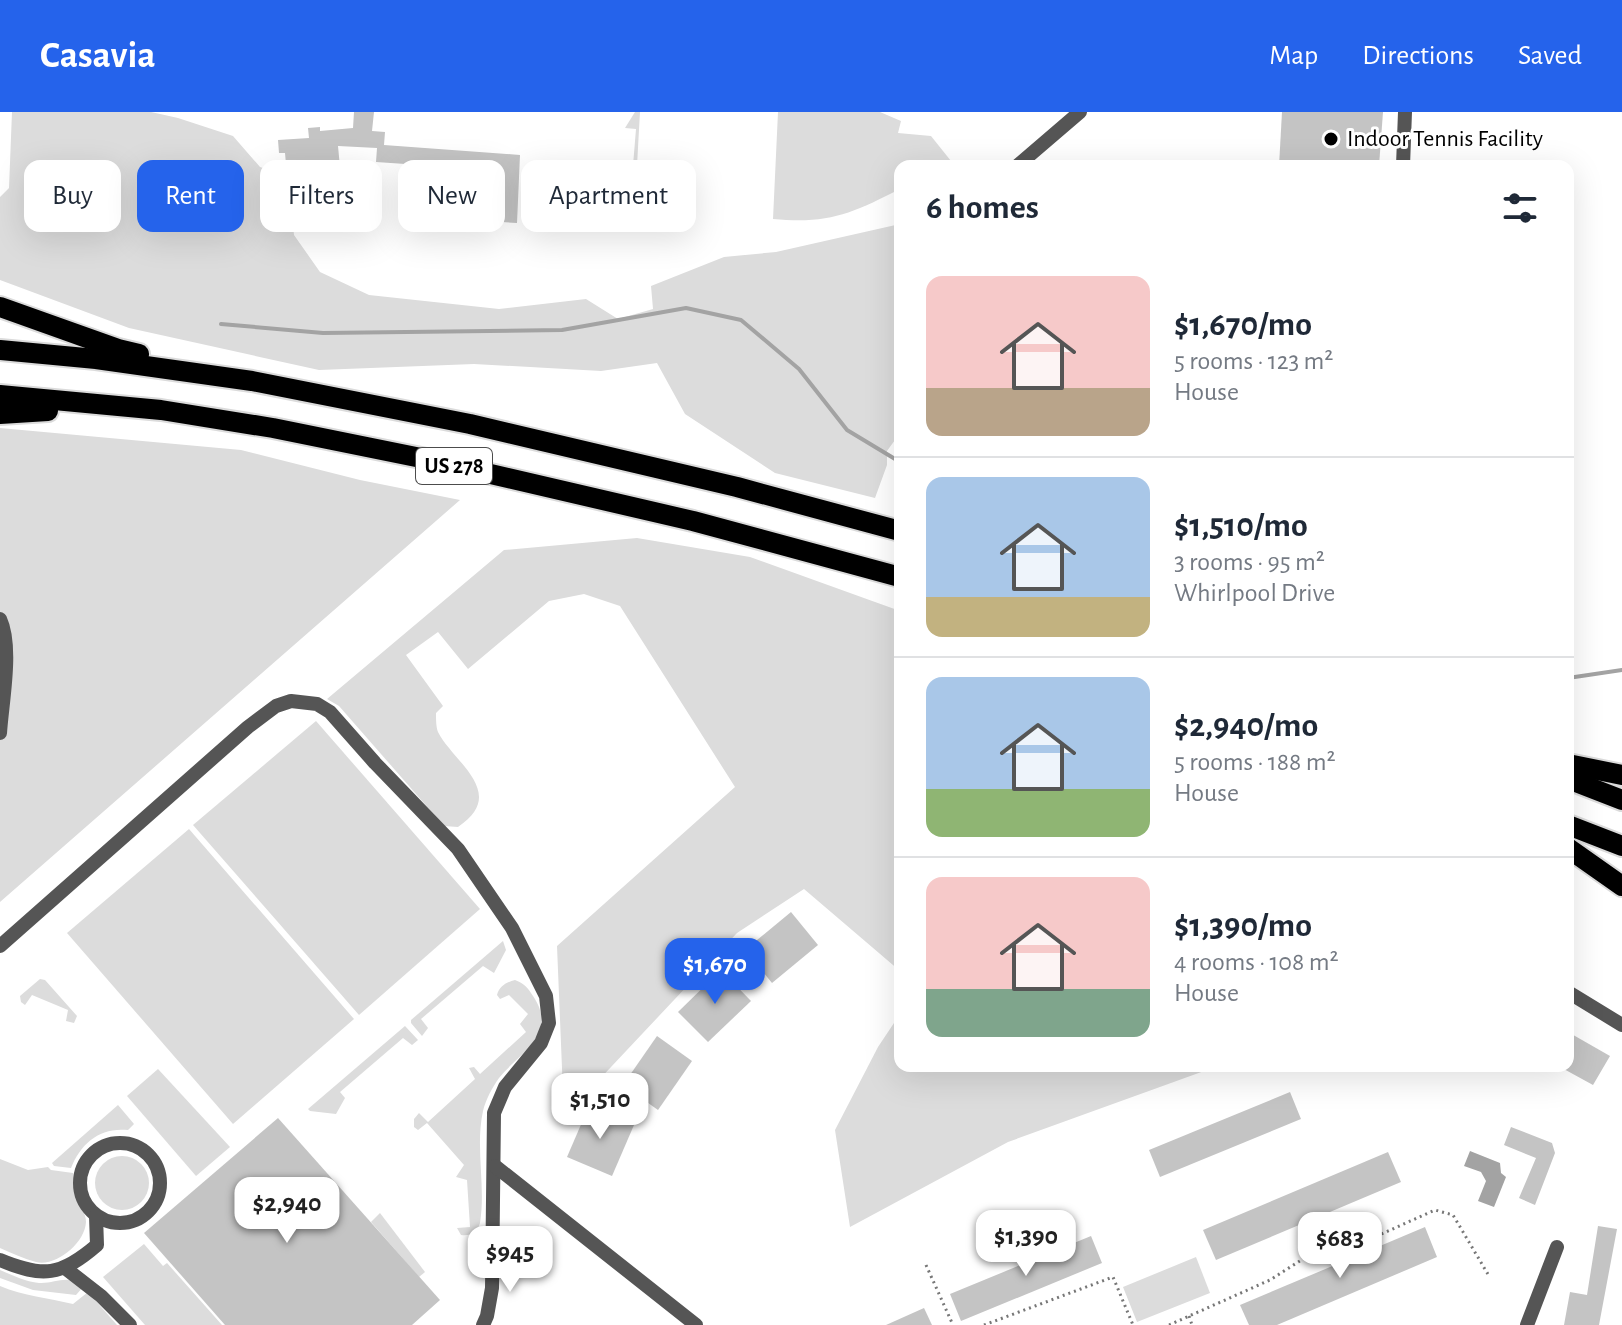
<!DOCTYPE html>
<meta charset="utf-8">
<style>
:root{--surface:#fff;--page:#f6f6f7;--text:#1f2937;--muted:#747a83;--line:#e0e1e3;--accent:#2563eb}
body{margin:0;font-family:"Alegreya Sans",sans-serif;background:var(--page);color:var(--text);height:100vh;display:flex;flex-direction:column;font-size:30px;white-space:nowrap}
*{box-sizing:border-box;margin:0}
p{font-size:26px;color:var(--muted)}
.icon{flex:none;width:44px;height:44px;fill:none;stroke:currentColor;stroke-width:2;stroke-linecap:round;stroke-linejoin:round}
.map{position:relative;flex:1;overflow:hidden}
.drawer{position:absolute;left:894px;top:48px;width:680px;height:912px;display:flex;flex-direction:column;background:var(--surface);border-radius:16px;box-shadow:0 8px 32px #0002}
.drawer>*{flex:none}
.guide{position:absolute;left:24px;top:48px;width:750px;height:72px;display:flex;gap:16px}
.price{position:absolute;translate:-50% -68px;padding:0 18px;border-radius:16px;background:#fff;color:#222;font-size:26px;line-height:52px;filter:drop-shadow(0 2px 4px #0008)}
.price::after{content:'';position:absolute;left:50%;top:48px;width:24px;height:18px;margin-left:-12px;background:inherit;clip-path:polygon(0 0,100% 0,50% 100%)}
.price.current{background:var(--accent);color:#fff}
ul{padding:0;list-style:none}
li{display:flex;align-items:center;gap:24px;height:200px;padding:0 32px}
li+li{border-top:2px solid var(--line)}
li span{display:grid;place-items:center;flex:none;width:224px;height:160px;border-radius:16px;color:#555}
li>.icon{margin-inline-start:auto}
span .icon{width:96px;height:96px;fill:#fffc;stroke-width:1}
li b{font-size:34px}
h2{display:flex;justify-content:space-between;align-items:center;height:96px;padding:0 32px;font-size:34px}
.pill{padding:0 28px;border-radius:16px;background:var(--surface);box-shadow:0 8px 32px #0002;font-size:28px;line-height:72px}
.pill.current{background:var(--accent);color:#fff}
header{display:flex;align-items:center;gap:48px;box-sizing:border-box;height:112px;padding:0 40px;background:var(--accent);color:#fff}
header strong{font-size:38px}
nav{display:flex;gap:44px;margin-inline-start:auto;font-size:28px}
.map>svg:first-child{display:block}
</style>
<header>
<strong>Casavia</strong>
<nav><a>Map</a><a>Directions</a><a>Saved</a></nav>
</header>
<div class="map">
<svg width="1622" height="1213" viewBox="0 0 1622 1213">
<rect width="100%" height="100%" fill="#fff"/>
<g fill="#dcdcdc">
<path d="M12,0H151L178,6L233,24L260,55L288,64L294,123L320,160L369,183L499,197L586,187L618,207L653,197L651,174L724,145L776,140L900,112V321L887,339V353L875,386L775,361L685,302L657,251L601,259L474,252L319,258L129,216L0,168V85L9,76Z"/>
<path d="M635,0H640L635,89L645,90L647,94L622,104L617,101L619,93L630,90L636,17L625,16Z"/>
<path d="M778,0H880L901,9L898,21L931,24L955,54H900V77C851,102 829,112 773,107Z"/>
<path d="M0,316L241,338L360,368L460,388L0,790Z"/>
<path d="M637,426L750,445L900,499V859L804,777L737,821L564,1005L557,834L735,675L620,494L584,482L549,489L468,557L438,520L406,543L443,594L436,601C436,607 436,615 438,620C453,650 509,681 458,715L444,714L339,594L327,587L504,438Z"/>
<path d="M316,609L480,797L359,903L193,713Z"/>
<path d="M189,717L354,907L233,1012L67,821Z"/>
<path d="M503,829L506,838L494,861L483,854L421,907L428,916L422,924L411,911V908Z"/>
<path d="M40,867L45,868L77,904L74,911L66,909L68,898L32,883L25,893L21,890L20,884Z"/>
<path d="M515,868C525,872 528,876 533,884C559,922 519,941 499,966C492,976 486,987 483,999C475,1036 486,1074 480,1111C477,1121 471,1124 461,1123L457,1116L470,1115L467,1068L456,1065L464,1053L427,1011L418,1018L414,1015V1007L419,1001L428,1010L475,967L469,956L474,955L480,962L526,920L520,912L528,902L509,883L500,887L497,883C499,874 507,870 515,868Z"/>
<path d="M900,902V954H1218L1008,1030L850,1115L835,1018L878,935Z"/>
<path d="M405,914L418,928L412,933L403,926L340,980L345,986L336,1002L310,999L308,997Z"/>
<path d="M158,957L230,1035L196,1064L127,984Z"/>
<path d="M118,993L134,1012L128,1018C100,1015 81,1031 71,1056L54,1054L52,1051Z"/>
<circle cx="122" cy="1071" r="27"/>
<path d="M0,1047L28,1058L48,1055L51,1058L73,1061C74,1069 74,1079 77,1087C80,1095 86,1101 86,1110C85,1131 56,1155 36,1150C24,1147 12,1141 0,1136Z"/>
<path d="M380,1101L425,1160L419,1165L371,1110Z"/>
<path d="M144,1132L163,1154L167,1151L222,1213H145L103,1165Z"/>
<path d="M1196,1145L1210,1181L1137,1210L1123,1175Z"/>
<path d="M0,1158C12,1163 26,1170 39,1171C56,1172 68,1161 83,1175L76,1183L33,1178L0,1166Z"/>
<path d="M0,1174C24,1184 48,1186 73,1192L88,1180L117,1213H0Z"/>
</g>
<path fill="#a3a3a3" d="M1470,1039L1500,1051L1501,1061L1506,1065L1494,1095L1478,1089L1486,1069L1481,1060L1464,1054Z"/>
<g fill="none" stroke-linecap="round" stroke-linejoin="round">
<g stroke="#a3a3a3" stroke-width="4">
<path d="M221,212L323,221L562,218L686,196L741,208L799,257L847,318L900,350"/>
<path d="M1568,566L1622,558"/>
</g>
</g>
<g fill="#c4c4c4">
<path d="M354,0H374L372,19L385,20L384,33L520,43L517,111L432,106L435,54L376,50L377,36L338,34L341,66H346L348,83L343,84L345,103L321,105L317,64H314L313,50L286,52L285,41H279L278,28L309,26L308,16L320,15V19L353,16Z"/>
<path d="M1282,0H1383L1379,54H1279Z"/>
<path d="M791,800L818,833L772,871L745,838Z"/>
<path d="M721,858L751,889L708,930L678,900Z"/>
<path d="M1568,920L1610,944L1593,973L1562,956L1568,954Z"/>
<path d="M657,924L692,949L658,998L623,973Z"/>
<path d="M1290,980L1301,1007L1160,1065L1149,1038Z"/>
<path d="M589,994L634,1013L612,1064L567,1045Z"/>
<path d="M278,1006L440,1188L412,1213H225L144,1121Z"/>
<path d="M1511,1015L1552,1031L1555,1041L1535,1093L1519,1086L1536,1046L1504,1033Z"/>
<path d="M1388,1040L1401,1070L1216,1148L1203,1118Z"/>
<path d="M1598,1114L1617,1117L1599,1213H1564L1570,1180L1587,1183Z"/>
<path d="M1425,1115L1437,1145L1277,1213H1249L1240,1193Z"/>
<path d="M1091,1124L1102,1151L961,1209L950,1182Z"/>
<path d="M924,1196L932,1213H886Z"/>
</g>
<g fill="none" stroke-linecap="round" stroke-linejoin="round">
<g stroke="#dbdbdb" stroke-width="24">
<g id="highway">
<path d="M0,195L118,237L139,242"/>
<path d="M0,238L96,247L252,269L470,312L737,375L900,419"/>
<path d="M0,283L161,298L273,316L426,347L693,409L900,465"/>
<path d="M0,302L48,299"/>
<path d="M1568,652L1622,663"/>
<path d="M1568,667L1622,688"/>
<path d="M1568,713L1622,734"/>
<path d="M1568,736L1622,774"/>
</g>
</g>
<g stroke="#777" stroke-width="3" stroke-dasharray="2 4" stroke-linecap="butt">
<path d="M926,1153L953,1213"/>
<path d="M1189,1204L1192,1213"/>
<path d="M984,1213L1113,1165L1133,1213"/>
<path d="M1169,1213L1270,1168L1320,1136L1343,1128H1368L1435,1098L1453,1103L1489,1164"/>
</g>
<g stroke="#555" stroke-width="14">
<path d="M1017,54L1080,0"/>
<path d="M1403,54L1405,0"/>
<path d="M0,507C13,535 2,590 0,621"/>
<path d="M0,834L248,615L276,594L291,589L317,592L330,600L375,651L458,737L512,816L546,884L549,911L541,931L505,975L494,1001L492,1176L487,1204L483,1213"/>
<path d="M1568,880L1622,913"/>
<circle cx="120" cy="1071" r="40"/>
<path d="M495,1054L696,1213"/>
<path d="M0,1148C43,1166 61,1164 97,1133L96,1104"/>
<path d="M65,1156L101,1184L130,1213"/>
<path d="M1527,1213L1557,1135"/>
</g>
<use href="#highway" stroke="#000" stroke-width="20"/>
</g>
<circle fill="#000" stroke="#fff" stroke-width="3" cx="1331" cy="27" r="8"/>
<g text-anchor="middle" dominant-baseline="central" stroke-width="6" stroke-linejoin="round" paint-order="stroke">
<rect fill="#fff" stroke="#4c4c4c" stroke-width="2" x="416" y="336" width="76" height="36" rx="6"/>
<g font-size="22" font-weight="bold" fill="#000">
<text x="454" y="354">US 278</text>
</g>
<g font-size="24" fill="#000" stroke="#fff" text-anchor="start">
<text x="1347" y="27">Indoor Tennis Facility</text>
</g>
</g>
</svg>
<b class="price current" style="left:715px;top:894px">$1,670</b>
<b class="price" style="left:600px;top:1029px">$1,510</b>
<b class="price" style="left:287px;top:1133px">$2,940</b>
<b class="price" style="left:1026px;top:1166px">$1,390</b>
<b class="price" style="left:1340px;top:1168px">$683</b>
<b class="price" style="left:510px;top:1182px">$945</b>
<div class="guide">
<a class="pill">Buy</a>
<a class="pill current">Rent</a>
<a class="pill">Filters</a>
<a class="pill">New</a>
<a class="pill">Apartment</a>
</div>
<section class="drawer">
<h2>6 homes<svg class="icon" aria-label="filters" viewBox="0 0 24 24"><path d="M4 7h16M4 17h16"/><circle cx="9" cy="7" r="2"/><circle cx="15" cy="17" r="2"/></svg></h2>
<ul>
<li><span style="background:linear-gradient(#f6c9c9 70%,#b9a48a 0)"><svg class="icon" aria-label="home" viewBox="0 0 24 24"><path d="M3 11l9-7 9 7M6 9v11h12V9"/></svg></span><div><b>$1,670/mo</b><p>5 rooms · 123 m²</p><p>House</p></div></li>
<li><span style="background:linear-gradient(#a9c7e8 75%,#c2b280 0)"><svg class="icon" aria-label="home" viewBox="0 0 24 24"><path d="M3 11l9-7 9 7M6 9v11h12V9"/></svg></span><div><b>$1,510/mo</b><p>3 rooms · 95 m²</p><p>Whirlpool Drive</p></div></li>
<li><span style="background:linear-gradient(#a9c7e8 70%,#8fb573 0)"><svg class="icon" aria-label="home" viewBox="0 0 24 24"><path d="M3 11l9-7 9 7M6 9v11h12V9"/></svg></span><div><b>$2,940/mo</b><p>5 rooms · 188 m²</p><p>House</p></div></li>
<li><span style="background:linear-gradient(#f6c9c9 70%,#7fa58c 0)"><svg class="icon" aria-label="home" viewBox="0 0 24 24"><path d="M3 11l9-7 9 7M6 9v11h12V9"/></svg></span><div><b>$1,390/mo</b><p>4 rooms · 108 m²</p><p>House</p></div></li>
</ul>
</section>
</div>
